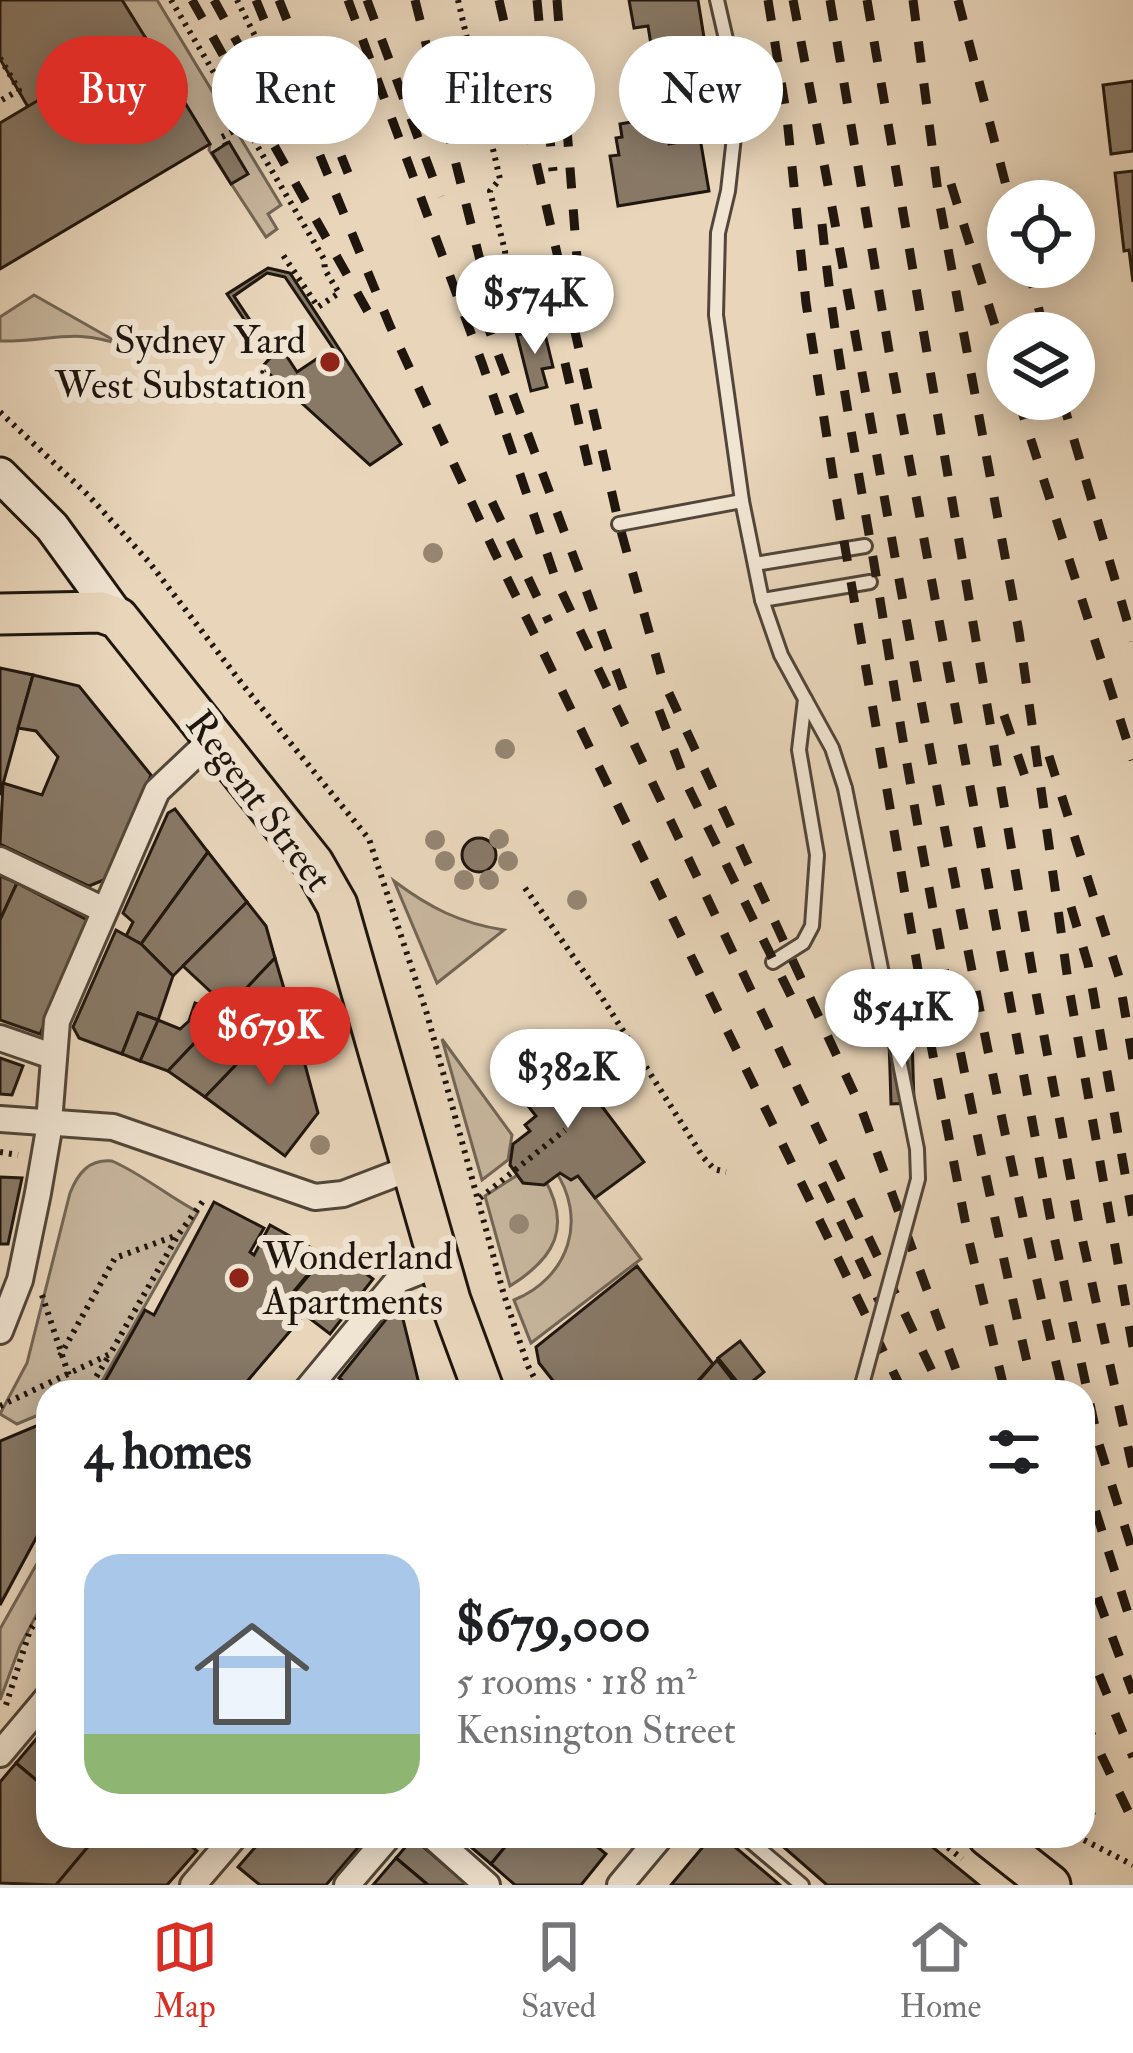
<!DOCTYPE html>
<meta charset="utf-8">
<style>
:root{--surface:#fff;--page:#f6f6f6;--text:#202124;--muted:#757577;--line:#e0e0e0;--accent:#d93025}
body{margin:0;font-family:"IM FELL Double Pica",serif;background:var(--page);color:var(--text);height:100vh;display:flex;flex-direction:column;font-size:45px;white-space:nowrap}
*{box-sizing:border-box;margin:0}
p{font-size:39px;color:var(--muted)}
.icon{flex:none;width:66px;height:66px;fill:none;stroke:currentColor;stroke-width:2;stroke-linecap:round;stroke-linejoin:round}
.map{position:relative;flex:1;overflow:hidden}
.drawer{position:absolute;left:36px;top:1380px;width:1059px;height:468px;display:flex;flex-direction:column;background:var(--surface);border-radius:36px;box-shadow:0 6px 30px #0003}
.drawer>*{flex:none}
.guide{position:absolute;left:36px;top:36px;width:1062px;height:108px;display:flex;gap:24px}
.controls{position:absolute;left:987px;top:180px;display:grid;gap:24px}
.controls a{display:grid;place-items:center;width:108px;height:108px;border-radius:50%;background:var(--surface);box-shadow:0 6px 30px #0003;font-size:60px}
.price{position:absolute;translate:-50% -102px;padding:0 27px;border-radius:42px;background:#fff;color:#222;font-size:39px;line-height:78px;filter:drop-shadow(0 3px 6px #0008)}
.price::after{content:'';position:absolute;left:50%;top:72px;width:36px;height:27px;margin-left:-18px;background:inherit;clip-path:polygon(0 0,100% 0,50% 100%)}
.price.selected{background:var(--accent);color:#fff}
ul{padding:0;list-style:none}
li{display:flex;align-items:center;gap:36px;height:300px;padding:0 48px}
li span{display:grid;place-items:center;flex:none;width:336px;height:240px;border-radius:36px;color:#555}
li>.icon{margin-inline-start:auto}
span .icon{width:144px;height:144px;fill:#fffc;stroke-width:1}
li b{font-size:51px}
h2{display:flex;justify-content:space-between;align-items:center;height:144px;padding:0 48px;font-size:51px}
.tag{padding:0 42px;border-radius:54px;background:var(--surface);box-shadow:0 6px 30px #0003;font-size:42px;line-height:108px}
.tag.selected{background:var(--accent);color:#fff}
.tab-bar{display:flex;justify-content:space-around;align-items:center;height:168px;border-top:3px solid var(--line);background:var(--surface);font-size:33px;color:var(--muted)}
.tab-bar a{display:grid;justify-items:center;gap:6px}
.tab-bar .selected{color:var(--accent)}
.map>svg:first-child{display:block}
</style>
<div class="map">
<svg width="1133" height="1885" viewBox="0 0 1133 1885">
<rect width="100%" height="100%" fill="#e8d5ba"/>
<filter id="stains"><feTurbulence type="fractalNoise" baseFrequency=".00167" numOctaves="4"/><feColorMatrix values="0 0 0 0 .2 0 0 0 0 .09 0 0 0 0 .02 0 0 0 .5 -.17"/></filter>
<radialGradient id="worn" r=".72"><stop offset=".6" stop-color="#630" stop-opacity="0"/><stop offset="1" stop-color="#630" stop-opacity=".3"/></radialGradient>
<g fill="#c6b59d" stroke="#726656" stroke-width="3">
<path d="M122,0H157L281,205L268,214L277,229L266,237L209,150L210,144Z"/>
<path d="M34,295L124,346C74,327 50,342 0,341V317Z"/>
<path d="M394,881C430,908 460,923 504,930L437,983Z"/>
<path d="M442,1039L512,1135L508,1160L482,1180Z"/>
<path d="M112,1161C144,1175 167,1196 198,1212L96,1392H48V1411L17,1424L0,1414L27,1363L70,1193C78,1173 89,1159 112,1161Z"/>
<path d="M554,1169L574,1170L641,1259L531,1343L514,1300C570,1277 588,1218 554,1169Z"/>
<path d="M519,1174L544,1178C572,1227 555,1258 510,1286L485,1196Z"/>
<path d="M48,1544V1593L20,1646L0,1700V1629Z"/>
</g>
<g fill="#887967" stroke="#1f160e" stroke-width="3" fill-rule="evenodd">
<path d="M0,0H122L145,37L28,107L0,59Z"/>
<path d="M629,0H698L718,125L667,134L669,144L700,138L709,191L618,206L610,156L619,155L616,138L622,137L620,124L637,121L632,93L658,88L648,26L634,28Z"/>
<path d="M145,37L210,144L0,269V123Z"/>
<path d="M1133,81V151L1111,154L1103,85Z"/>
<path d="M229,142L248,174L231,184L212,153Z"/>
<path d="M1133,171V282L1129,250L1124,251L1115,173Z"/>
<path d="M268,268L290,273L401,444L370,465L262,367L270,358L227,294ZM267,273L285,277L333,348L297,372L282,349L273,355L234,296Z"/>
<path d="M526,272L540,329L517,335L501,279Z"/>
<path d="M542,322L553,367L542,369L547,387L531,391L517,335L540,329Z"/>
<path d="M0,668L33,675L0,795Z"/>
<path d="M33,675L79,686L151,775L106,879L89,886L0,844L3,783L42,795L58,757L36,731L18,728Z"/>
<path d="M175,809L208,852L141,944L126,936L133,922L123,913L168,813Z"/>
<circle cx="479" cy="855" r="17"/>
<path d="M208,852L247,902L173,976L141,944Z"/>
<path d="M0,876L17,883L0,920Z"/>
<path d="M17,883L89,921L40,1034L0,1020V920Z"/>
<path d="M247,902L266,926L275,958L168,1071L140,1061L158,1020L180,1029L189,1021L195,1003L200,1005L212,993L183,966Z"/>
<path d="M116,930L141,944L173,976L158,1020L138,1013L122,1054L79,1038L73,1027Z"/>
<path d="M275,958L290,1009L205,1097L168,1071Z"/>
<path d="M290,1009L318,1113L285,1156L205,1097Z"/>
<path d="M138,1013L158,1020L140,1061L122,1054Z"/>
<path d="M912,1038L914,1103L891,1104L889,1039Z"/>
<path d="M557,1047L644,1162L595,1198L578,1176L571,1180L560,1173L544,1185L523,1183L510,1165L513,1144L530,1131L525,1125L536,1116L510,1083Z"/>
<path d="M0,1058L23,1066L12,1095L0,1094Z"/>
<path d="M0,1177L22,1178L8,1244H0Z"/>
<path d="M214,1202L264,1228L250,1252L254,1255L270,1225L324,1255L285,1302L303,1316L238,1392H99L145,1310L154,1315Z"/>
<path d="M332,1248L373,1279L330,1334L287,1301Z"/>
<path d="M637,1266L713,1364L688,1392H562L539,1363L536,1347Z"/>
<path d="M399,1303L421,1392H356L339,1378Z"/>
<path d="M740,1341L764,1372L743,1389L718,1358Z"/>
<path d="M717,1360L742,1392H689Z"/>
<path d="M48,1421V1516L0,1605V1441Z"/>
<path d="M48,1725V1790L16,1763Z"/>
<path d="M16,1763L48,1790V1836H97L56,1885L0,1883V1782Z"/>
<path d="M97,1836H179L197,1851L167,1885H56Z"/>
<path d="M265,1836H368L326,1885H260L238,1867Z"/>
<path d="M458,1836H514L491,1864Z"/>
<path d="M514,1836H584L606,1854L581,1885H515L491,1864Z"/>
<path d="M712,1836H722L780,1885H671Z"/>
<path d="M771,1836H919L979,1885H827Z"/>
<path d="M413,1838L468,1885H428L396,1858Z"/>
<path d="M396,1858L428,1885H373Z"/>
</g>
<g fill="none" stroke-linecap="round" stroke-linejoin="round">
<g stroke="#514639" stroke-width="18">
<g id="lane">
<path d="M717,0L731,61L734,137L728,191L718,233L716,315L742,501L762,600L781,655L805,699L799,750L817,855L812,926L803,943L773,962"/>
<path d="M619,524L742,501"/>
<path d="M755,564L865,546"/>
<path d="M762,600L870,582"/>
<path d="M805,699L832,748L845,788"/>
<path d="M744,1836L802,1885"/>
</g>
</g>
<g stroke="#514639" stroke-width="30">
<g id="street">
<path d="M0,860L104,910"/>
<path d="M0,1038L52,1056"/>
<path d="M0,1119L113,1127L315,1197L343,1194L411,1168"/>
<path d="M0,1331L20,1280L38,1193L48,1135L57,1021L157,791L212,739"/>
<path d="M305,1392L398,1280L441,1263"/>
<path d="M0,1754L48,1697"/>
<path d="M432,1836L487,1885"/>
<path d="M193,1885L235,1836"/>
<path d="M347,1885L389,1836"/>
<path d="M620,1885L661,1836"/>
</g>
</g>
<g stroke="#1f160e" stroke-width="39">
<path id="secondary" d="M0,475L52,527L118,618"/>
</g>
<g stroke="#1f160e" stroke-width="45">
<g id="primary">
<path d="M0,614L101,612L118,618L313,863L337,905L450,1300L484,1392"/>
<path d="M988,1836L1050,1885"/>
</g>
</g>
<g stroke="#1f160e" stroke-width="6" stroke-dasharray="3 6" stroke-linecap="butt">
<path d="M171,0L324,259L325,270L339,293L318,307L283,255"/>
<path d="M237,0L274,74"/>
<path d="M458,0L500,179L490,191L505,251L506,278"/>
<path d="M0,58L19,90L0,101"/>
<path d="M226,145L222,137L243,126"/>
<path d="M0,412L89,496L149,562L243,685L369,839L427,1014L504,1295L528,1366L542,1392"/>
<path d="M525,888L601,996L703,1157L714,1169L726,1172"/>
<path d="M0,1152L18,1155"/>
<path d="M480,1198L565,1130"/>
<path d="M42,1295L69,1376"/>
<path d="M60,1356L115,1258L175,1236"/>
<path d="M87,1392L110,1354"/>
<path d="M0,1406L110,1354L178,1235L206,1197"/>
<path d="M6,1705L30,1630L48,1605"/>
<path d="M934,1836L962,1859"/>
<path d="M1076,1836L1133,1865"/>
</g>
<use href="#lane" stroke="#f0e4d2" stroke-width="12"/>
<use href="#street" stroke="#f0e4d2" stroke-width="24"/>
<use href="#secondary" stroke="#f0e4d2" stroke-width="33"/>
<use href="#primary" stroke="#e8d5ba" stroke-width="39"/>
<g stroke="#1f160e" stroke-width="9" stroke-dasharray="21 21" stroke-linecap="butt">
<path d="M192,0L372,319"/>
<path d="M214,0L269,100"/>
<path d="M256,0L390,326L494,551L903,1392"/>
<path d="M279,0L348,173"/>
<path d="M348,0L482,363L556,580L942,1392"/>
<path d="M367,0L440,197"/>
<path d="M415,0L489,296"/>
<path d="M499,0L619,524L662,678L861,1108L964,1392"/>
<path d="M537,0L553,171"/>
<path d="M557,0L579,284"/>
<path d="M768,0L787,118L806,303L835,489L931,1045L969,1241L1005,1392"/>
<path d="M793,0C883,464 953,933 1063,1392"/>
<path d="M830,0L889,351L1051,1222L1098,1441L1133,1553"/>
<path d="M867,0L1036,993L1079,1224L1133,1470"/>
<path d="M913,0L939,200L1019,632L1069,988L1133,1347"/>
<path d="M958,0L1010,201"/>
<path d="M951,184L1008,367"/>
<path d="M822,224C835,356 862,486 883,618C924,877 974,1136 1034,1392"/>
<path d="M1028,267L1045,333"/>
<path d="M469,276L624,692"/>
<path d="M565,363L589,468"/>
<path d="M1018,399L1133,760"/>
<path d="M1062,399L1133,641"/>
<path d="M492,502L549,622"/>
<path d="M659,710L687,785L792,998"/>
<path d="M1004,715L1031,794"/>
<path d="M1049,756L1119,977L1133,1060"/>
<path d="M1071,907L1088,964L1133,1219"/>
<path d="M822,1183L882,1307"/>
<path d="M1083,1471L1133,1629"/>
<path d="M1083,1558L1133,1693"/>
<path d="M1083,1636L1133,1757"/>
<path d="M1083,1717L1128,1811"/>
<path d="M1083,1797L1098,1829"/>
</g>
<g stroke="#514639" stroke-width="18" stroke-linecap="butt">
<path id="lane-bridge" d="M845,788L917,1149L918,1179L860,1392"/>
</g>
<use href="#lane-bridge" stroke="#f0e4d2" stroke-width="12"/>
</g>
<g fill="#958673">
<circle cx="433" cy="553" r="10"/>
<circle cx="505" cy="749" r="10"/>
<circle cx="499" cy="839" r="10"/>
<circle cx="435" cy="840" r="10"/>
<circle cx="445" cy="861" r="10"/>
<circle cx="508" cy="861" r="10"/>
<circle cx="464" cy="880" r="10"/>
<circle cx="489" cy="880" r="10"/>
<circle cx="577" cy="900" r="10"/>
<circle cx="320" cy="1145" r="10"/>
<circle cx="519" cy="1224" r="10"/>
</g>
<g fill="#8f2418" stroke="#f0e4d2" stroke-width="4.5">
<circle cx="330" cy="362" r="12"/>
<circle cx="239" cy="1278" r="12"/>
</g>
<g text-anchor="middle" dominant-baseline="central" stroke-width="12" stroke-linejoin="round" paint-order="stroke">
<g font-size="39" fill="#1f160e" stroke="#f0e4d2" text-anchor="end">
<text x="306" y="340">Sydney Yard<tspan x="306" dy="45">West Substation</tspan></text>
<text x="263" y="1256" text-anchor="start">Wonderland<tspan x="263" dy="45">Apartments</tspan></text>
</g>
<g font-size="39" fill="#1f160e" stroke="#f0e4d2">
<text transform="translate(259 801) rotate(53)">Regent Street</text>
</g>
</g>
<rect width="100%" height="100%" filter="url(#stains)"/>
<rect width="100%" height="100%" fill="url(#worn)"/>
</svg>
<div class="controls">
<a><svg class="icon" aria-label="locate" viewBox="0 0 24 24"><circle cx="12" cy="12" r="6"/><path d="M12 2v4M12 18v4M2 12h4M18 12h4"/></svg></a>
<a><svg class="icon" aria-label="layers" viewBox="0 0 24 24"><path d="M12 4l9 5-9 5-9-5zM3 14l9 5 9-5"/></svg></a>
</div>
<b class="price" style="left:535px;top:357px">$574K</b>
<b class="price" style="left:902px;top:1071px">$541K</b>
<b class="price selected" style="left:270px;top:1089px">$679K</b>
<b class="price" style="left:568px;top:1131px">$382K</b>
<div class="guide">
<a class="tag selected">Buy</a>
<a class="tag">Rent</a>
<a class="tag">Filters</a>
<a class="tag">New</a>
</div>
<section class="drawer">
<h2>4 homes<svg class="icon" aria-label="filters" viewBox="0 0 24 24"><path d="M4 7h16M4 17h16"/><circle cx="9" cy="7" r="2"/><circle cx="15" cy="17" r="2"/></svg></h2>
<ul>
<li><span style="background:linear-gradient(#a9c7e8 75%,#8fb573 0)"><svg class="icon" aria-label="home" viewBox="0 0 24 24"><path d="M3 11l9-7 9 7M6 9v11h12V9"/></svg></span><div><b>$679,000</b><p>5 rooms · 118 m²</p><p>Kensington Street</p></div></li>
</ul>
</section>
</div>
<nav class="tab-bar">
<a class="selected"><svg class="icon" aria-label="map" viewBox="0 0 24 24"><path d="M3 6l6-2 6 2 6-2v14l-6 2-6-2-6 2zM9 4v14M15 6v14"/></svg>Map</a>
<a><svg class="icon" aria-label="saved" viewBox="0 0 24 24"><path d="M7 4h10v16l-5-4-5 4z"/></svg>Saved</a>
<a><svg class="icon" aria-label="home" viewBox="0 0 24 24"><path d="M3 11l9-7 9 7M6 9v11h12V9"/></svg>Home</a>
</nav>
